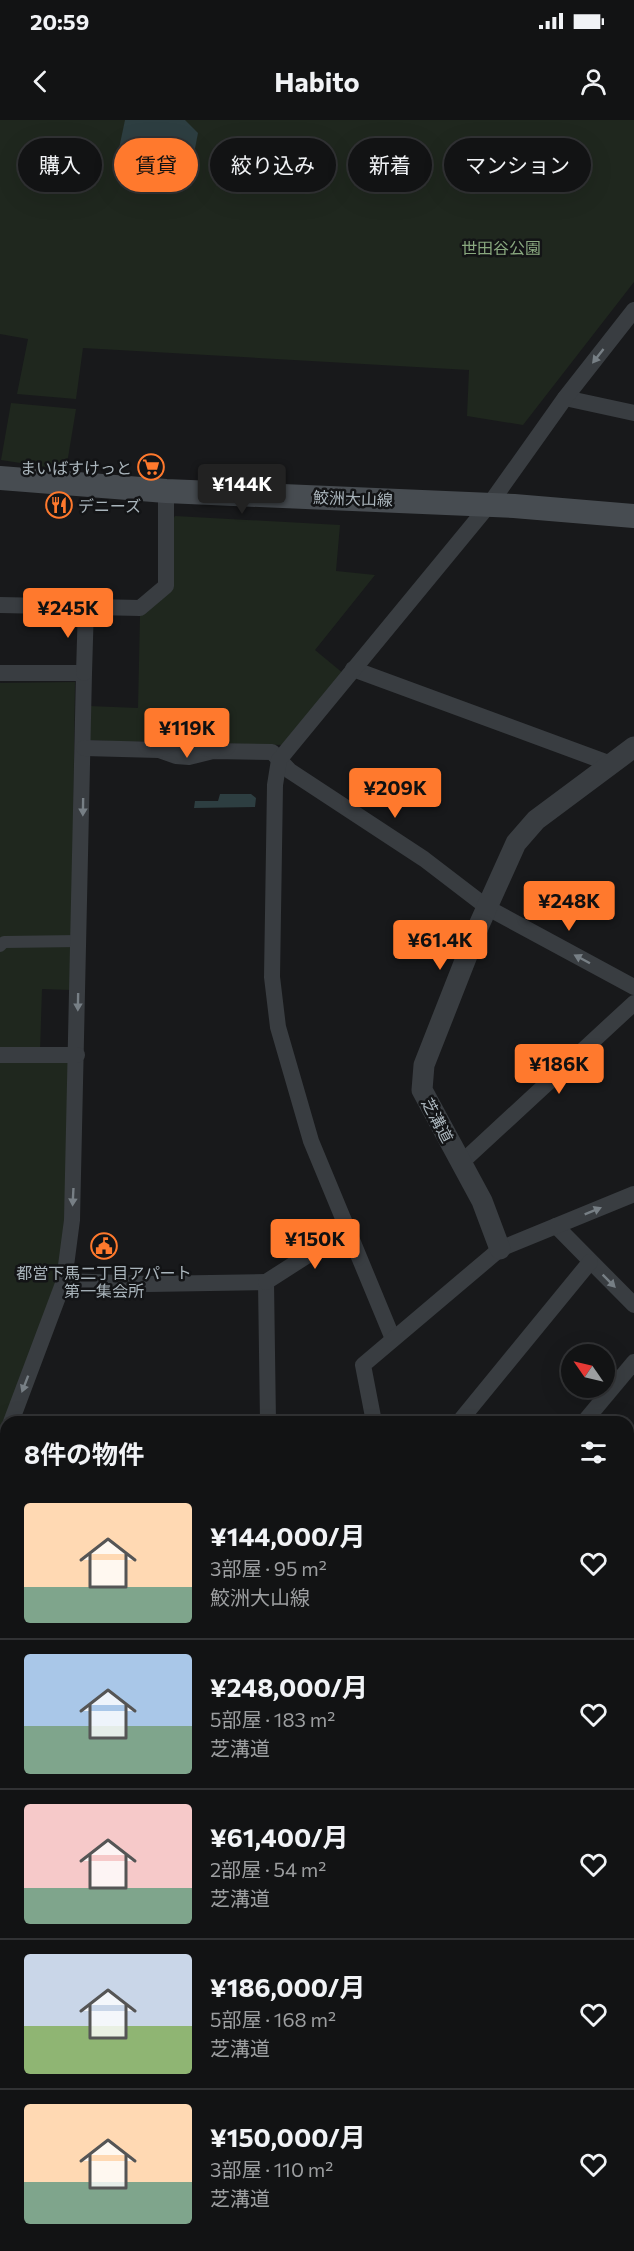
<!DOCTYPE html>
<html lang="ja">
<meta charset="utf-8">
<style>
:root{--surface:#121314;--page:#1f2022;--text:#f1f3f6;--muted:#9c9ea0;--line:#313234;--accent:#ff792d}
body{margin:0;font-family:Commissioner,"Noto Sans JP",sans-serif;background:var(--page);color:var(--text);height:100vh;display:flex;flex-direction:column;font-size:22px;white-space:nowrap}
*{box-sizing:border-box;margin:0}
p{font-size:20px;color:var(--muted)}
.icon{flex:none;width:33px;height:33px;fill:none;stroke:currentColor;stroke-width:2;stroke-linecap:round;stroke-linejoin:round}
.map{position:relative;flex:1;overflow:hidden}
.drawer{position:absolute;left:0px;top:1296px;width:634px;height:836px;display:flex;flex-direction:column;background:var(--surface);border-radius:18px 18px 0 0;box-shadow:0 6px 24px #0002,0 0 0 2px var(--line)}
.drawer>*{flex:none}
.hud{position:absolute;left:18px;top:18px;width:598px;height:54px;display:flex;gap:12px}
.needle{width:39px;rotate:304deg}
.fabs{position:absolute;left:561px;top:1224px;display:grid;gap:12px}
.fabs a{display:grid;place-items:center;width:54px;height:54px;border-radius:50%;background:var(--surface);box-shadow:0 6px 24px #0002,0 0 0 2px var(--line);font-size:30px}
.price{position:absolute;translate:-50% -51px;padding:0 14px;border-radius:6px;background:var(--accent);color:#111;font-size:20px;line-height:39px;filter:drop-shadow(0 2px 3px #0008)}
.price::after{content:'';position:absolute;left:50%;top:36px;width:18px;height:14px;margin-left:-9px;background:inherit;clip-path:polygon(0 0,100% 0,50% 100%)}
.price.selected{background:#222;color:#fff}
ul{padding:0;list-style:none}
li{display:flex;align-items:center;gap:18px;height:150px;padding:0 24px}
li+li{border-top:2px solid var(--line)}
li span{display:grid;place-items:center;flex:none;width:168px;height:120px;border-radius:6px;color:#555}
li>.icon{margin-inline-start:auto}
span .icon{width:72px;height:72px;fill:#fffc;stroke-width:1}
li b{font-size:26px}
h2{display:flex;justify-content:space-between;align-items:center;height:72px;padding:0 24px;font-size:26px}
.chip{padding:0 21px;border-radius:27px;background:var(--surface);box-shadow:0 6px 24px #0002,0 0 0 2px var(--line);font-size:21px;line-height:54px}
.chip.selected{background:var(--accent);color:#111}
.status{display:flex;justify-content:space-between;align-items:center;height:42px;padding:0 30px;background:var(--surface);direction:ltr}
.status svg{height:16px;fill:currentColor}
header{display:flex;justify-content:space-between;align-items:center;height:78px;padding:0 24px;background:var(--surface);font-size:27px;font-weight:700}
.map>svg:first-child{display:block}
</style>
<div class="status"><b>20:59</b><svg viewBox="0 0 49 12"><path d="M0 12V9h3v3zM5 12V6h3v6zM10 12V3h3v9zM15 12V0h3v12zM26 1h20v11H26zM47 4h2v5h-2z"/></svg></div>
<header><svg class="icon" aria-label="back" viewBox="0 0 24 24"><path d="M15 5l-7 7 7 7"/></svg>Habito<svg class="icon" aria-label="person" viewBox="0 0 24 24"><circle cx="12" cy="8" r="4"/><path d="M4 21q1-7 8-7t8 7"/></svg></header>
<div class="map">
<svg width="634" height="2131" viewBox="0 0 634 2131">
<rect width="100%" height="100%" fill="#18191b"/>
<path fill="#242628" d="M634,2091V2131H585L586,2126H628L629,2092Z"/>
<g fill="#1f271e">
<path d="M0,0H634V162L523,305L467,296L469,250L83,228L76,279L17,274L28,219L0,214Z"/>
<path d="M11,283L76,289L66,350L1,340Z"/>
<path d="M175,396L340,405L336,451L375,455L315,530L344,554L284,625L206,623L194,617H164L156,621L131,622L89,620V586L138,588L140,496L170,470L171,402Z"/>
<path d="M75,562L71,870L42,869L40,932L0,930V563Z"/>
<path d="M69,942L65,1088L59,1159L0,1311V943Z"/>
<path d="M130,2126H196L200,2131H122Z"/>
</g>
<g fill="#2d3e41">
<path d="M125,0H185L198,13L190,54L148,68L117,38Z"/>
<path d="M220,674H251L256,678L255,687L194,688L195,681H218Z"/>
</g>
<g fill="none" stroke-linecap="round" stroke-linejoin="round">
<path stroke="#393d41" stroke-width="12" d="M0,826L4,822L79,821"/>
<g stroke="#393d41" stroke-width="16">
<path d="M565,278L634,293"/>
<path d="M0,485L140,488L166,466V371"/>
<path d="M353,549L611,644"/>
<path d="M0,553H84L72,1100L64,1161L11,1302"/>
<path d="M84,553L86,486"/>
<path d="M84,628L159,630L176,636L189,637L213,631L272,632L290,651L424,739L488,788L634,867"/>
<path d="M159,630C178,617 193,622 213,631"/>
<path d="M0,935H77"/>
<path d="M461,1043L634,883"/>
<path d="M556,1106L634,1185"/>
<path d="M64,1161L149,1164L266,1162L268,1302"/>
<path d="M266,1162L347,1110"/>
<path d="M393,1219L311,1021L278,907L272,857L275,665L279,640L489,385L565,278L634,190"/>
<path d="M374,1302L363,1245L500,1129L634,1074"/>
<path d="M459,1302L590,1142"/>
<path d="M584,1302L634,1242"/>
<path d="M0,1331L6,1315"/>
<path d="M0,1641H6"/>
<path d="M628,1653L634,1658"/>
<path d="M628,1745L634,1743"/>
<path d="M0,1772L6,1771"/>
<path d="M628,1914L634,1923"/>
<path d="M0,2030L6,2040"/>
<path d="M628,2057L634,2054"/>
<path d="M304,2126L308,2131"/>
<path d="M578,2126L579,2131"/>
<path d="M61,2131L70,2126"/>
<path d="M363,2131L372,2126"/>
</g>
<g stroke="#393d41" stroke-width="21">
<path d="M500,1129L482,1081L422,970L424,945L479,805L516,723L536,700L634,627"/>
<path d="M0,1866L6,1867"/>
</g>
<path stroke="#474c51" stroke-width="24" d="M0,358L166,371L514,386L634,396"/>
</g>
<defs><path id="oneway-solid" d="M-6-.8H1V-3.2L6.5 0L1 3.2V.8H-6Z" transform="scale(1.5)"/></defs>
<g fill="#777f85">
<use href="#oneway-solid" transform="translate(598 236) rotate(128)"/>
<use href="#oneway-solid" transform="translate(83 687) rotate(91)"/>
<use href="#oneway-solid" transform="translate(582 839) rotate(-152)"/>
<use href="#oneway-solid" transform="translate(78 882) rotate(91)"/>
<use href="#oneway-solid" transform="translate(73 1077) rotate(93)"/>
<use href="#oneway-solid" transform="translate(593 1091) rotate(-22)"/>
<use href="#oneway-solid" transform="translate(609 1161) rotate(45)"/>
<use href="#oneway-solid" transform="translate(25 1264) rotate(111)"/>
</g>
<defs>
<g id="supermarket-ring" transform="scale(1.35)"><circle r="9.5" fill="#131416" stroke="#ff792d" stroke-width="1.5"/><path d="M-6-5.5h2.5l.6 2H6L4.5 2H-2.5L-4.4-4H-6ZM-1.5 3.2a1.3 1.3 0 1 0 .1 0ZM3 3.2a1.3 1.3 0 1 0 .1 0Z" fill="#ff792d"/></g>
<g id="restaurant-ring" transform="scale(1.35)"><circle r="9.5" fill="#131416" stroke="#ff792d" stroke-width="1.5"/><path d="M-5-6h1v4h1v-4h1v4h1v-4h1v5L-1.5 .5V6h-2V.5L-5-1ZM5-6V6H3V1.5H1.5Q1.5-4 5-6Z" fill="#ff792d"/></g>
<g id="civic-ring" transform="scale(1.35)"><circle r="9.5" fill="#131416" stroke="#ff792d" stroke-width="1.5"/><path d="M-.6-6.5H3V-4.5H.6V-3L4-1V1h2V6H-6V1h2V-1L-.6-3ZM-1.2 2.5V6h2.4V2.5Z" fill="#ff792d"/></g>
</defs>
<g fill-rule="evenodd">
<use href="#supermarket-ring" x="151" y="347"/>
<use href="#restaurant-ring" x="59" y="385"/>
<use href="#civic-ring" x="104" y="1126"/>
</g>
<g text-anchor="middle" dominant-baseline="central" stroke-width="5" stroke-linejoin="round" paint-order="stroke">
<g font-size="16" fill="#89a87f" stroke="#131416">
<text x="501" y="127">世田谷公園</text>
</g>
<g font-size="16" fill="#aab5bc" stroke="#131416" text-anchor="end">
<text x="132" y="347">まいばすけっと</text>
<text x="78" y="385" text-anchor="start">デニーズ</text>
<text x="104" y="1152" text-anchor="middle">都営下馬二丁目アパート<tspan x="104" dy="18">第一集会所</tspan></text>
</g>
<g font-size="16" fill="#aab5bc" stroke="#131416">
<text transform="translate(353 378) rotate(2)">鮫洲大山線</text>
<text transform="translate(438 1000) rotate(62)">芝溝道</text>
</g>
</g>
</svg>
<div class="fabs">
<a><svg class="needle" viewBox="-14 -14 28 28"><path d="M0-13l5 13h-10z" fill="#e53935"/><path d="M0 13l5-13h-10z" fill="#9c9ea0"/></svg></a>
</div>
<b class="price selected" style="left:242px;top:395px">¥144K</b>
<b class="price" style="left:68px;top:519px">¥245K</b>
<b class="price" style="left:187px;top:639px">¥119K</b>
<b class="price" style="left:395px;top:699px">¥209K</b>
<b class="price" style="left:569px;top:812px">¥248K</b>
<b class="price" style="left:440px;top:851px">¥61.4K</b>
<b class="price" style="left:559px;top:975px">¥186K</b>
<b class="price" style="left:315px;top:1150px">¥150K</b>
<div class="hud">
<a class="chip">購入</a>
<a class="chip selected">賃貸</a>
<a class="chip">絞り込み</a>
<a class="chip">新着</a>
<a class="chip">マンション</a>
</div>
<section class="drawer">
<h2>8件の物件<svg class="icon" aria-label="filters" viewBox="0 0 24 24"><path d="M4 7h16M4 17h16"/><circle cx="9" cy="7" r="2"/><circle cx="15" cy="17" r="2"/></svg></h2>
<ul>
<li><span style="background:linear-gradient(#ffd9b3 70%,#7fa58c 0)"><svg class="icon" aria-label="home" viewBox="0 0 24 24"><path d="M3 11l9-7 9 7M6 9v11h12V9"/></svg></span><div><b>¥144,000/月</b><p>3部屋 · 95 m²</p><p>鮫洲大山線</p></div><svg class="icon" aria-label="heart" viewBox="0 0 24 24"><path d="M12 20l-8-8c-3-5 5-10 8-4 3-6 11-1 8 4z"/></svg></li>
<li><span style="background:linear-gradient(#a9c7e8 60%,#7fa58c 0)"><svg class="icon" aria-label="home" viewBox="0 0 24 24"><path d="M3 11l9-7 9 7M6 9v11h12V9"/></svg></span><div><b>¥248,000/月</b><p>5部屋 · 183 m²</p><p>芝溝道</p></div><svg class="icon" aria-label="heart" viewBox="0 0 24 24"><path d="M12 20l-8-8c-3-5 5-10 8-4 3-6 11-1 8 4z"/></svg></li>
<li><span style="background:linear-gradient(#f6c9c9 70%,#7fa58c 0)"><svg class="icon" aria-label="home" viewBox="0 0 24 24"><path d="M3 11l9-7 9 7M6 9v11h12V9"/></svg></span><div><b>¥61,400/月</b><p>2部屋 · 54 m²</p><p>芝溝道</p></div><svg class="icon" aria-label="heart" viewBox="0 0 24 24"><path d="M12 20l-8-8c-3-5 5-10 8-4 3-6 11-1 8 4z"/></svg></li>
<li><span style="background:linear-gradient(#c9d6e8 60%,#8fb573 0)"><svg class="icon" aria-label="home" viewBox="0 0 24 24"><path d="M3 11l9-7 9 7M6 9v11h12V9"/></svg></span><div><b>¥186,000/月</b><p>5部屋 · 168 m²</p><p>芝溝道</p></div><svg class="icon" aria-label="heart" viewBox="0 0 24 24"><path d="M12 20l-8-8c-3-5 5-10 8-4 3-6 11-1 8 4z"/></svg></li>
<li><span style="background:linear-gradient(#ffd9b3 65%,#7fa58c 0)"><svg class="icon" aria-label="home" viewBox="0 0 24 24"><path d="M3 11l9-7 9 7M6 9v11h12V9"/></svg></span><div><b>¥150,000/月</b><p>3部屋 · 110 m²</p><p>芝溝道</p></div><svg class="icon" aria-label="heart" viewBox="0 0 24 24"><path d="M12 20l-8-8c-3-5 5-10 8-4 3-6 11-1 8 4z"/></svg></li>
</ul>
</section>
</div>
